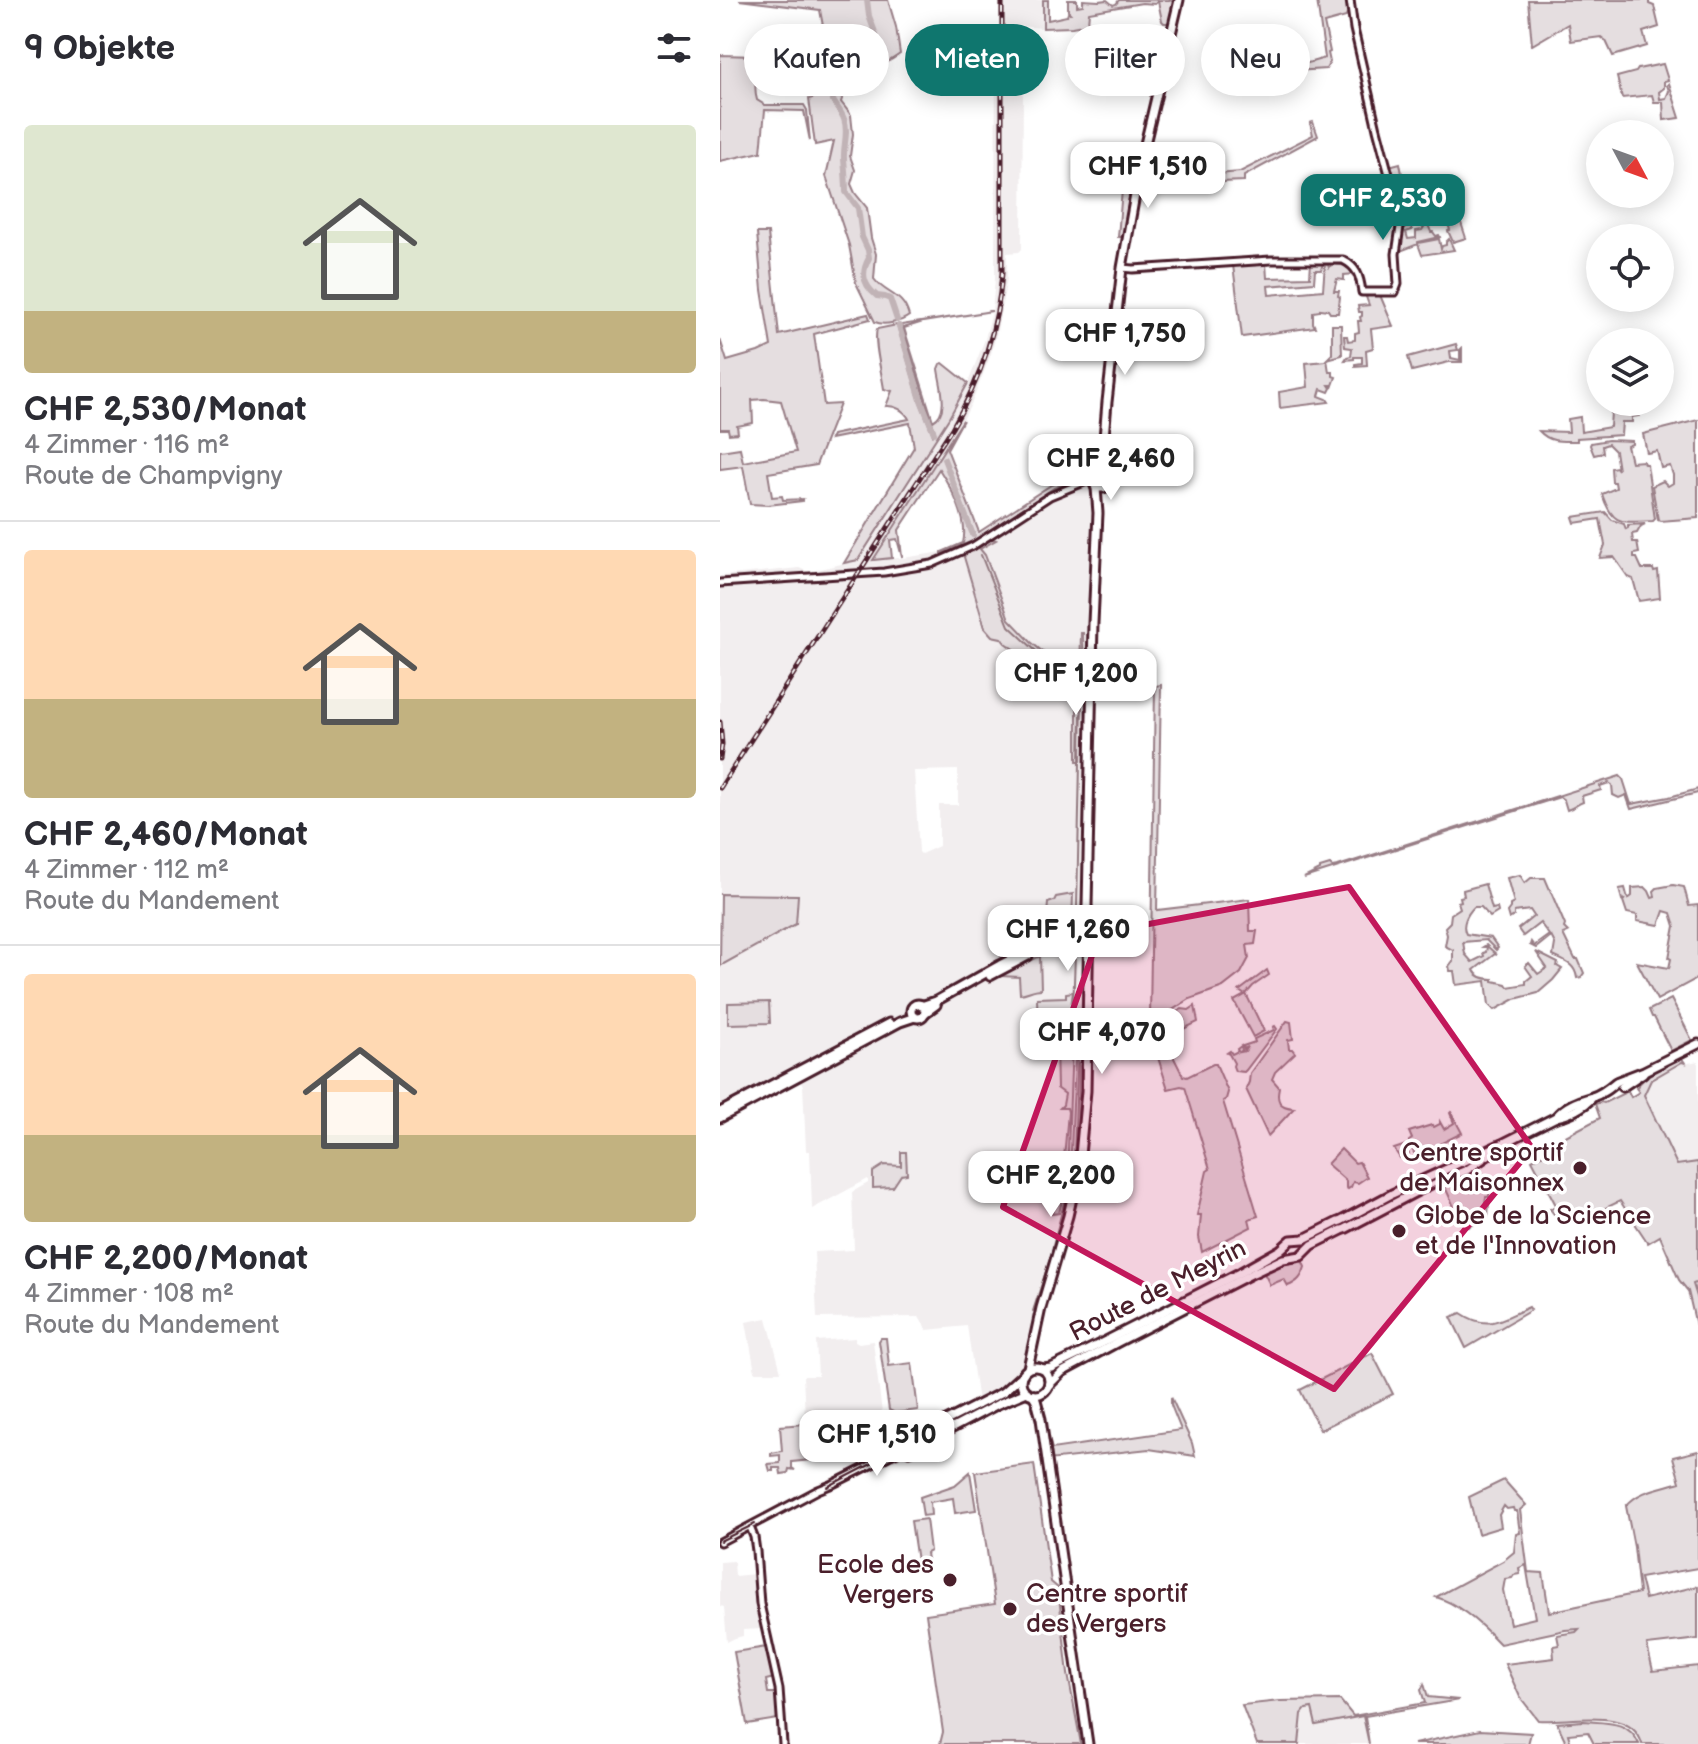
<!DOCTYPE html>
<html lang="de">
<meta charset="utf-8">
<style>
:root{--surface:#fff;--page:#f7f7f7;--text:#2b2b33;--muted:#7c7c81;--line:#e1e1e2;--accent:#0f766e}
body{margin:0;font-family:"Balsamiq Sans",sans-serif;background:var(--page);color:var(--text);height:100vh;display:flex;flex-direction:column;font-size:30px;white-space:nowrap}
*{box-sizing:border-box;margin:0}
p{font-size:26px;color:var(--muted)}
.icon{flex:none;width:44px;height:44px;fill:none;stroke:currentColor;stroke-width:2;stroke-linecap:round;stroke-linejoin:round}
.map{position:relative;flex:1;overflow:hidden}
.sheet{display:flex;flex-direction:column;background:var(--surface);width:720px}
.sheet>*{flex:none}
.banner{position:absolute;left:24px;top:24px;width:760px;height:72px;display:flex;gap:16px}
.needle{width:52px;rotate:131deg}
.tools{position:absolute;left:866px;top:120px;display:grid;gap:16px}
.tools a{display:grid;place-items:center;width:88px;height:88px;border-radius:50%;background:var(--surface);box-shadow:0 4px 20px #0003;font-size:40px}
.price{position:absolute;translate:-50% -68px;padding:0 18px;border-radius:16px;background:#fff;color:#222;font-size:26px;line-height:52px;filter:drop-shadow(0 2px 4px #0008)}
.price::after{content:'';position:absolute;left:50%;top:48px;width:24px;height:18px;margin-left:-12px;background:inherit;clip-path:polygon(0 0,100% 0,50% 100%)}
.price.on{background:var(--accent);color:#fff}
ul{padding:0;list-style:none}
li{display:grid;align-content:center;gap:16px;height:424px;padding:0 24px}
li+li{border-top:2px solid var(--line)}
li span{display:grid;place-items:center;height:248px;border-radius:8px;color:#555}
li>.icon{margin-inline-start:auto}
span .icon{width:144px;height:144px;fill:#fffc;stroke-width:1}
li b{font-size:34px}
h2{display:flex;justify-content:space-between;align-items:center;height:96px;padding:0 24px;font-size:34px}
.tag{padding:0 28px;border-radius:36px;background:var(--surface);box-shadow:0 4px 20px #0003;font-size:28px;line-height:72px}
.tag.on{background:var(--accent);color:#fff}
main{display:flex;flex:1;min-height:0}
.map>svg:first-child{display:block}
</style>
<main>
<section class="sheet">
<h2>9 Objekte<svg class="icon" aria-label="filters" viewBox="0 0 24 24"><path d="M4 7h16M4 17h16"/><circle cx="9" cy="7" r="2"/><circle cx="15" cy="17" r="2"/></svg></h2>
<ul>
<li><span style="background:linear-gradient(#dfe7d0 75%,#c2b280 0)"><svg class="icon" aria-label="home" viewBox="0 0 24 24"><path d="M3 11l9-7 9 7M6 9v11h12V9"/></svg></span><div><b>CHF 2,530/Monat</b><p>4 Zimmer · 116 m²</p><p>Route de Champvigny</p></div></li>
<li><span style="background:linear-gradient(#ffd9b3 60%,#c2b280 0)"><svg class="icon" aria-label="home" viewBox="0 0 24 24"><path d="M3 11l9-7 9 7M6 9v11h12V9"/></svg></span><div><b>CHF 2,460/Monat</b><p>4 Zimmer · 112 m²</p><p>Route du Mandement</p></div></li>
<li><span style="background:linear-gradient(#ffd9b3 65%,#c2b280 0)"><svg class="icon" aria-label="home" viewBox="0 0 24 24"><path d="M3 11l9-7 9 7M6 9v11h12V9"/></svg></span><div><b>CHF 2,200/Monat</b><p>4 Zimmer · 108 m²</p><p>Route du Mandement</p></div></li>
</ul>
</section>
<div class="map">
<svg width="978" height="1744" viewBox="0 0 978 1744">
<rect width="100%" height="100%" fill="#fff"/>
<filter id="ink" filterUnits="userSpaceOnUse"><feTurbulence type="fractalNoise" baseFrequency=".0125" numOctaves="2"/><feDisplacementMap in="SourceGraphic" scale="16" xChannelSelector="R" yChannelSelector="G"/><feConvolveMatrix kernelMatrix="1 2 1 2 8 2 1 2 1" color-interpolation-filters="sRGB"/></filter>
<g filter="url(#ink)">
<g fill="#f2eeef" fill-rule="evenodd">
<path d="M279,0H323L324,2L323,28L297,26L303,84L302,249L299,252L287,253V278L277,332L271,354L253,400L243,420L154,559L183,558L222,552L223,554L247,544L327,492L369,474L378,445L388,451L386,470L392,478L393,485L387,490L383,500L379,571L375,735L370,1094L366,1146L359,1192L326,1308L321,1333L320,1353L287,1387L258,1402L247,1326L207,1330L199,1317L97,1318L94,1252L134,1250L132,1192L148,1183V1179L92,1209L90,1151H86L83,1085L80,1082H76L0,1121V576L79,568L89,572L137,560L229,418L248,383L265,339L272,312L275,279L276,26H279ZM238,770V805H219V846L201,854L199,852L194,771Z"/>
<path d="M978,1061V1162L957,1165L919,1085L963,1062L964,1064Z"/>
<path d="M47,1318L61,1372H35L26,1322Z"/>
<path d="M135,1338V1341L139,1343L153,1341L162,1413L159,1416L85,1417L83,1376H98L96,1341Z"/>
<path d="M14,1561L15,1576L34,1574L36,1605L42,1629L23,1630V1636L15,1638L7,1642L4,1607L0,1606V1562Z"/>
<path d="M593,1708L596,1725L643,1716L648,1744H574L579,1709Z"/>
</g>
<g fill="#e5dee0" stroke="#987e86" stroke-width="2" fill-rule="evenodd">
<path d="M19,0H168L176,27L180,54C163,67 126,79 121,102L131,115L133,134L130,156L135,170L131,184L135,193L147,208L151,238L156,254L154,279C166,295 183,293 189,316C181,322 164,326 155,322L136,283L129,245L106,176L114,141L95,145L89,99L93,98L96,79L109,72V58L100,10Z"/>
<path d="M323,0H328V20L347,16L348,13H350L348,11V0H357V6L363,5V0L379,1L387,0L393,5L396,4L399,0H450L453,2L449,23H444L442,21L438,1L435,4L422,3L369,12L368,24L352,27L323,28Z"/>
<path d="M597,0H628L630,13L627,14L626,17L604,23L610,52L608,53L610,62L606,69L574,71L544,83L543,73L574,67L605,58Z"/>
<path d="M808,0H929V4L934,6L939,27L923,32L927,46L893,56L886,41L881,37L851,41L848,24L812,45Z"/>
<path d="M0,55L36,56C37,70 33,86 37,100L45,105H84L87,110L90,141L84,111L45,110L41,152L0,161Z"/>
<path d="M943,64L948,80L944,81V88L939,92L940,99L946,98L949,91L947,85L949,83L960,118L944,120L943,102H934L932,95L902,98L897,77L916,72L918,69Z"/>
<path d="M593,122L598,136L524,176V181L429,185L428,193L420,192L421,181L520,172L593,135L590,123Z"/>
<path d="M416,154L403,237H398L403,178L363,177V156Z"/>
<path d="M680,163L683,179L699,175L702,183L710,181L716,197L731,192L746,238L733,242L728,231L730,230L728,224L717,216L704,219L703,211L706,208L703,206C700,210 689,219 685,221L678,201L680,200L681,203L689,202L692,210L699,208L697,200L702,198L701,195L703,194L701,188L697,189L698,194L694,195L692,185L684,187L683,184L677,187L678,191L683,190V193L677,194L669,166Z"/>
<path d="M707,222L711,232H713L716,236L719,235L720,237L698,242V243L719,239L721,249L722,246L726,245V242L729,239L734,250L702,255L698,244L678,252L682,229L691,225L692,230L686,232L688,239L696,238V231L702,230L704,227L702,223Z"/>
<path d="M37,233H48L59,335L148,314L150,319L94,334L104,405L120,404L96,465L48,473L52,497L62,496L63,500L83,499L82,501L48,505L30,504L23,466L0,469V451L20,448L23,462L76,452L61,401L44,399L32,400L33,423L17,426L18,433L9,434L8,429H0V339L7,361L38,352L51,346L42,290Z"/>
<path d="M591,262L603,263L601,270H595L594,282L548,286L549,295L603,290L605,264L608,265L609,268L612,264L629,266L636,274L624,275V280L617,279L614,291H619L618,296L620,297L618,313H610L608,310L600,309V311L593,312V323L595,327L522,337L513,265L546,263L547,278L590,277Z"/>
<path d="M647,294L660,295L673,326L651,329L653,348L646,350L647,365L635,366V364L642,363V357H634V359L625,360L627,357L631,356L632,348L625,347L624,336H627L628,341L635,340V333L639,332L638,321H641L640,317L642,316V312H639L638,306L649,305L646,297L648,296Z"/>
<path d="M272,311L203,322L184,328L213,421C230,412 220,385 218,369L220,364L223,363L248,383L229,418L138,560L124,563L194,447L190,423L110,439L112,435L189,419C185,411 175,405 166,406L172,391L164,389C162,374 153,341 157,329L177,325L200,402L213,435L215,431L181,325Z"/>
<path d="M612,325H621L622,355L607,359L609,372H613V376L616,377L612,388V385H609L611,388L609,392L601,389L599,396L607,399L609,402L560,408L559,392L588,387L586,363L605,361L612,354Z"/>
<path d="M736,344L738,350L730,351L731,358L740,360V350L742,348V362H729L692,371L688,357Z"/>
<path d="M917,408L919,416L912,417V422H902L901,435L857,438V441C842,441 830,443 819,431L849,432L848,419L860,417L861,432L890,427L891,412Z"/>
<path d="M243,420L227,449L259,532L331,485L351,477L369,472V474L334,488L255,540L222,554V552L243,543C249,519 231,488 219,469L179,530L182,557L177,539L170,540L172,558L153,560Z"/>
<path d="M978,420V518L940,521L938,520L932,486L943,481L948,486L953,483V475L950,466L941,468L937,451L927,453L923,434Z"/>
<path d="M888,440L912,441V444L907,446L911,462L923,461L924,464H927L935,519L933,521C902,522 893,527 882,494L896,488L895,482H892L891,468L896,467L898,470L895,451L888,444L882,446L883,453L874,455L870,445L871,443Z"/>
<path d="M885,512L892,520L904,524L906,529L908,528V525L925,524L921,526L917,533L912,534L913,542H917L919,553L914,554V558H917L922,569H933L934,572L938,571L940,598L919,601L913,579L908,577L894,557L880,558L885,545L880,519L855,523L853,517Z"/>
<path d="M273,539L276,540L260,549L265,555L289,619L311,642L356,680L359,686L363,683L362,677L360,676L361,633H363L364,691L363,695L359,697L362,707L361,761H357V699L345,688H341L342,684L285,643L281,638L272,636L265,628L244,557L246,554Z"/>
<path d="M441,685L437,910L529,899L530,931H537L535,944L527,945L529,958L521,973L503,987L470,999L435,1021L430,1019L435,686Z"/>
<path d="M900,776L903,779L911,804L949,797L978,789V793L911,809L906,795L899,798L893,795L892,785L889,783L880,786L881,790L862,796L863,802C857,804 854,808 847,810L844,800L840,797L584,878L600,870V868L610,865L612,867L618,866Z"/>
<path d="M800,875L805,883L811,878H825L845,925L844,928L848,932L843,934L855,959H858L864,973L861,977L857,978C855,964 846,962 833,956L835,944L831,936L816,948L810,945L811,942L814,946L829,935L820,923L803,936L798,929L814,916L810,910L794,912V916L789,919L787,912L790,908V905L794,903L787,878Z"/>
<path d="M765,884L772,909L777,908L778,912L770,917L761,907H754C747,914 741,925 746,934L771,938L778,948L776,950L766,940L743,942L745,954L752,962L764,956L763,953L766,952L767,947H763L766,945L777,955L775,954L754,970C757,977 765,979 773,979V981L786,984L788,987L806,984V981L812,976L805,966L809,963L818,974L827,968L816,952L838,963L837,966L842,969L833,980L818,993L795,999L775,1010L769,1005L766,981L736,985L734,971H730L729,966L733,961V950L725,946L727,935L725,927L730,922L731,914L740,908L738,902L741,901L740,897L744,896L743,890Z"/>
<path d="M953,885L964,887L969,906L978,905V978L937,1000L917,962L949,968L951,959L949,958L955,926L951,913L944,911L939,925L917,921V915L907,913L903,901L905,899L902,900L899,889L905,888L908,899L912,896V888L925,887L929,891L932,898L935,897L934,891L937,888Z"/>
<path d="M1,894L78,895L76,924L0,966Z"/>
<path d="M353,894L352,923L286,958L281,956V924H303L304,930C311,934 318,930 326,927L328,903L334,901L336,897Z"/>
<path d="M320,956L321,989C313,989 308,993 300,994L299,977L280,976Z"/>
<path d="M547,970L549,975L533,986L526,994L544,1031L533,1037L514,1001L525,995L519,991Z"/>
<path d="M353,992L350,1014L353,1015L348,1151L343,1178V1196L339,1213L332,1214L344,1158L348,1112L347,1108H340L343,1105L345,1094L337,1088L336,1042L338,1041V1033L336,1031L318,1029L317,998L346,997V993Z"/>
<path d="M951,999L972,1040L951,1051L934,1017H932L929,1010Z"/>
<path d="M49,1002L50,1023L8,1024V1003Z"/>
<path d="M475,1006L478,1022L451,1035L447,1034V1044L463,1076L467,1077L493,1064H496L508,1092L506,1099L503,1101L538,1216L529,1219L531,1227L482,1252L479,1237L481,1215H477L487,1171L490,1169L465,1087L461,1086L448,1089L429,1029L462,1009L469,1010Z"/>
<path d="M567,1021L571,1022L573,1039L568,1040L569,1049H572L575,1053L555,1072L552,1079L559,1087C556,1101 559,1107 574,1108L548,1136L526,1089L529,1082L530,1073Z"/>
<path d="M555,1026L557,1029L526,1070L524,1072L515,1071L513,1066L514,1063L509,1054L507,1053L510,1051L512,1054L518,1051L517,1049L521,1046L522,1050L520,1052L525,1051L528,1047L524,1049L523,1046L535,1042L534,1039L554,1030L553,1027Z"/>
<path d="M961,1057L965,1063L962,1062L931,1080L924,1095L957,1165L978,1162V1282L973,1284L978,1300V1334L968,1291L959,1280L940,1236L928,1243L900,1201L865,1218L834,1214L830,1209L837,1207L812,1160L839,1146L836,1141L880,1118L875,1104L881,1102L884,1103L908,1091L911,1097L919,1092L916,1088C927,1073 945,1065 961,1057Z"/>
<path d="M355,1060H358L359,1066C358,1127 359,1193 332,1250L346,1195V1179L351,1150Z"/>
<path d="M731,1112L742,1133L696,1156L691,1148L688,1151L689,1154L680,1158L674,1149L689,1144V1141L692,1139L689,1132L712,1125L714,1127L720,1124V1122L724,1129L734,1123L730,1113Z"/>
<path d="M621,1149L635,1163L639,1162L647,1177L638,1183L633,1182L631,1187L628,1189L626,1188V1181L607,1164Z"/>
<path d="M181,1152H186L187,1174L181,1175L173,1187L153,1188V1172L164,1165L181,1166Z"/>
<path d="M759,1168L769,1184V1197H766L765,1202L769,1203L768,1217L749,1227L741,1222L724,1185Z"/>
<path d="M582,1260L585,1267C582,1277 578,1282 568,1286L564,1279L550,1285L544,1273L570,1261Z"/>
<path d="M809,1307L811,1310L746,1348L731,1317L741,1313C769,1332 781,1319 809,1307Z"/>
<path d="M161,1338H166L169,1366L192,1363L198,1410L175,1413L169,1410L159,1341Z"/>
<path d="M652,1353L673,1394L600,1430L580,1390Z"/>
<path d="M451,1397L472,1443L475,1456L429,1449L328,1460L327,1447L330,1442L332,1449L461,1430L451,1405Z"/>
<path d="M84,1424L85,1445H97L98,1453L91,1454V1460L72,1462V1468L75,1470L69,1469L68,1473L61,1474L60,1468H53V1471H50L48,1464L60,1463V1455L51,1456V1453L62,1451L60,1426Z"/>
<path d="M978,1451V1568L920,1578L925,1599L978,1586V1639L927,1645L933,1671L978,1666V1744H922C912,1705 847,1723 818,1720L800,1697L785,1664L834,1658L833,1646L839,1645L837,1635L856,1632L859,1629L845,1630L780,1644C763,1626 740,1604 716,1597L783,1561L794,1552L796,1534L800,1533L797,1511H794L793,1508L787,1509L784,1506L779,1515L781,1527L758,1534L749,1497L784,1480L806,1505L800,1510L808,1572L823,1573L829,1612L919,1593L914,1547L906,1506C919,1490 941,1488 960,1482L953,1457ZM806,1565L815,1618L790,1624L783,1590L785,1579L792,1578L794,1575L800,1574L799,1568Z"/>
<path d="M314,1464L331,1582L338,1588L348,1674L361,1744H220L223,1732L206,1614L275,1604L255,1472Z"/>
<path d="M250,1472L256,1510L235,1513L233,1498L210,1502L211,1515L203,1516L200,1497L235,1485Z"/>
<path d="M206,1519L210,1551L206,1553L208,1567L198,1568L191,1521Z"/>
<path d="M47,1647L54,1678L46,1680L48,1693H57L58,1719L27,1724L14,1652Z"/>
<path d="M704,1684L708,1697L739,1700L645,1716L649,1744L643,1716L596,1725L592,1708L586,1709L582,1714L579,1744H537L522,1705L560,1701L620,1700L633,1716L705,1703L701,1690Z"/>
<path d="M863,1721C886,1723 909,1720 919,1744H874L868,1732L848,1734L851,1744H847L837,1723Z"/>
<path d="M760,1730L811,1733L808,1744H694Z"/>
</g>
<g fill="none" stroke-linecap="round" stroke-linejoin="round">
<g stroke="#91787e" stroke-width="2">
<path d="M261,555L289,626L343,676"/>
<path d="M355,921L357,907L361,714"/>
<path d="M353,1011L355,954"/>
<path d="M334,1248L348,1196L354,1160L359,1014"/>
<path d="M313,1311L329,1262"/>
</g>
<g stroke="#c1b3b6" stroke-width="6">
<path d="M147,0L149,16L156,35L155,41L152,43L134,39L126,41C123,52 130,64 124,75C120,80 114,85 109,90C111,102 120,108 124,119C129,132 123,145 124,159C125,170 126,181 126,192L138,208L142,237L148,250L149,258C140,274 144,286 157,296L165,297L170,299L177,320"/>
<path d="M179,326L201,400L214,433"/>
<path d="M224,459L253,535"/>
</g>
<g stroke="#dbd2d5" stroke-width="7" stroke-dasharray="7 3.5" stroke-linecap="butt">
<path d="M161,1458L185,1442"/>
<path d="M162,1461L189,1451"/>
</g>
<g stroke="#4a1f2b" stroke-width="11">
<g id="minor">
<path d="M402,268L413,269L551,260H623C637,267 640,276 642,292H675L678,284L676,254L681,220L657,129L634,29L630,0"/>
<path d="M0,583L164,572L212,564L253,546L330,496L374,478"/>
<path d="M30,1527L34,1537L36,1551L40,1604L59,1689L63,1744"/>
<path d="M0,1542L98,1490L113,1484L218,1431L231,1426"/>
</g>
</g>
<g stroke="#4a1f2b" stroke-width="13">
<g id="major">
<path d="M376,475L382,474L387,478V483L384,488H376L373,482L379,469L381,460"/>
<path d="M385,476L383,450L387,402L402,268L421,161L459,0"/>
<path d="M334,943L369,930"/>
<path d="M270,976L308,956"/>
<circle cx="198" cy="1011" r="7"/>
<path d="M201,1006L216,1001L280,965L354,928L361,922L365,915"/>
<path d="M205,1013L216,1005"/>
<path d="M898,1081L924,1071L978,1044"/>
<path d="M902,1087L923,1073"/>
<path d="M0,1112L169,1023"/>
<path d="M836,1117C845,1105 859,1101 872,1097C882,1094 889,1088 896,1082"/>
<path d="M0,1118L180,1022L195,1017"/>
<path d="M621,1221L672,1194L782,1144L836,1117C849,1115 864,1107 873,1097"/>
<path d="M625,1229L713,1183L747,1170L777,1149"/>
<circle cx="315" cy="1381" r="14"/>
<path d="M308,1368L321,1308L348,1216L359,1166L366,1091L369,915L367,906L373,623L378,513L376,488"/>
<path d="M323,1369L331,1368L368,1350L521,1272L560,1250L571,1240L584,1239L618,1222"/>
<path d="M329,1385L342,1372L398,1342L533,1273L563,1259L581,1256L592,1245L622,1230"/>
<path d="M313,1395L316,1400L321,1419L368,1744"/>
<path d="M185,1442L283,1392L303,1374"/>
<path d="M189,1451L278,1404L307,1392"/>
</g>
</g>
<use href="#minor" stroke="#fff" stroke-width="5"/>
<use href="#major" stroke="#fff" stroke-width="7"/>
<g stroke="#4a1f2b" stroke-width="2">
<path d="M702,1186L741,1167"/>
<path d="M681,1194L697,1188"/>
<path d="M107,1487L223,1427"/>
<path d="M0,1541L35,1524"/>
</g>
<g stroke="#4a1f2b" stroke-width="5">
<g id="rail">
<path d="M0,722L2,744L0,759"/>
<path d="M0,788L232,428C261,379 278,329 282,273V0"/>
</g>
</g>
<use href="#rail" stroke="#fff" stroke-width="2" stroke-dasharray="6" stroke-linecap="butt"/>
</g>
</g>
<path fill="#c2185b" fill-opacity="0.2" stroke="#c2185b" stroke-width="6" stroke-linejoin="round" d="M629,887L812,1148L614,1389L283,1207L380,933Z"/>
<g fill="#4a1f2b" stroke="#fff" stroke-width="3">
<circle cx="860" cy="1168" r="8"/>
<circle cx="679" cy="1231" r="8"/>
<circle cx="230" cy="1580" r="8"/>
<circle cx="290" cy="1609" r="8"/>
</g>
<g text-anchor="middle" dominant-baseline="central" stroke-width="7" stroke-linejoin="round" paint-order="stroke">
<g font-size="26" fill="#4a1f2b" stroke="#fff" text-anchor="end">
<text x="844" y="1153">Centre sportif<tspan x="844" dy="30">de Maisonnex</tspan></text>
<text x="695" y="1216" text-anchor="start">Globe de la Science<tspan x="695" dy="30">et de l'Innovation</tspan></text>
<text x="214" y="1565">Ecole des<tspan x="214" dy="30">Vergers</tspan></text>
<text x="306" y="1594" text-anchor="start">Centre sportif<tspan x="306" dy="30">des Vergers</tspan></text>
</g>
<g font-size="26" fill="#4a1f2b" stroke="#fff">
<text transform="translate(438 1291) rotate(-27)">Route de Meyrin</text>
</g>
</g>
</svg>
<div class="tools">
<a><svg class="needle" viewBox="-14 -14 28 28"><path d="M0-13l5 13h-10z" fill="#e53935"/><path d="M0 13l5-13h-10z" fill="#7c7c81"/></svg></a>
<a><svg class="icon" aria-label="locate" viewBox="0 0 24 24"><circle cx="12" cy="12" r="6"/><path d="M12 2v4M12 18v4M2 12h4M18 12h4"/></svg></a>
<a><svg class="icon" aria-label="layers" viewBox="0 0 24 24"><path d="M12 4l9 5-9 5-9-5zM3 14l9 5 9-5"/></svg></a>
</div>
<b class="price" style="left:428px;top:210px">CHF 1,510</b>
<b class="price on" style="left:663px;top:242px">CHF 2,530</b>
<b class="price" style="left:405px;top:377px">CHF 1,750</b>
<b class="price" style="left:391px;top:502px">CHF 2,460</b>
<b class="price" style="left:356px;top:717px">CHF 1,200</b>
<b class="price" style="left:348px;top:973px">CHF 1,260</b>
<b class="price" style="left:382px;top:1076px">CHF 4,070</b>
<b class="price" style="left:331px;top:1219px">CHF 2,200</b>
<b class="price" style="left:157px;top:1478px">CHF 1,510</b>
<div class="banner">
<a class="tag">Kaufen</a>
<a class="tag on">Mieten</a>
<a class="tag">Filter</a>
<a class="tag">Neu</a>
</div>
</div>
</main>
